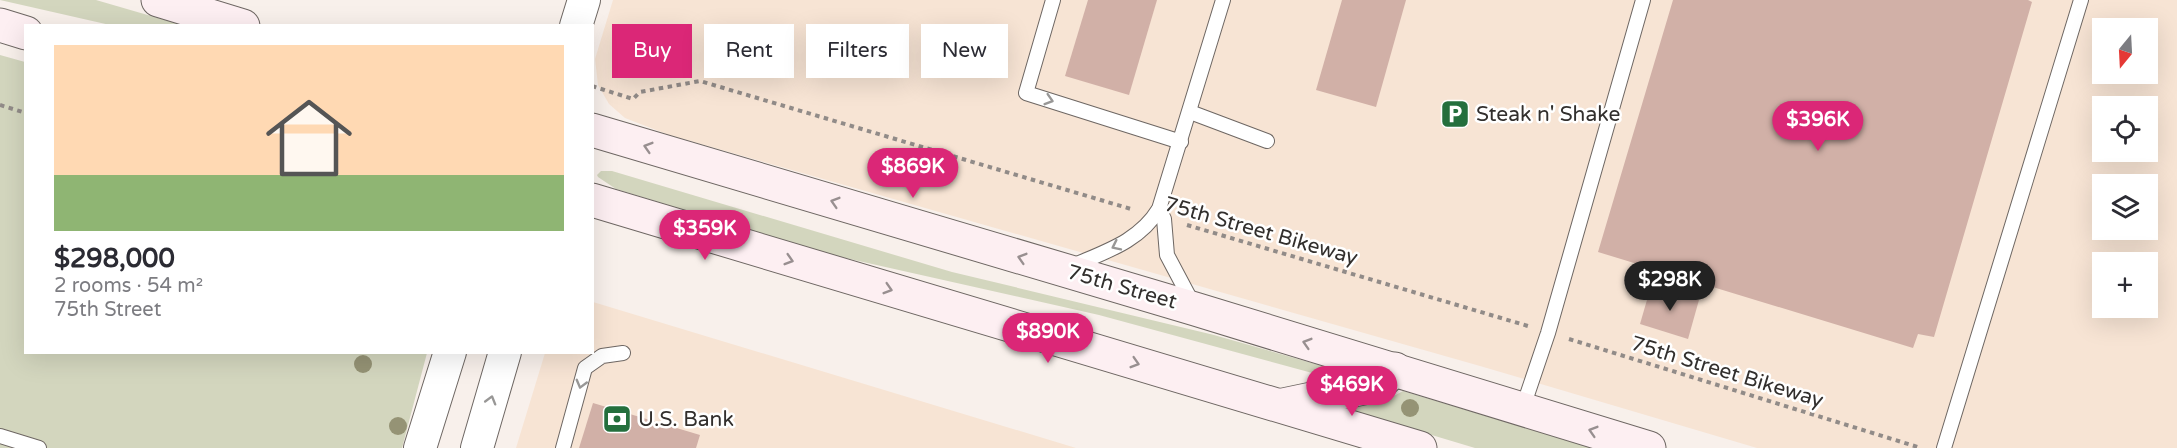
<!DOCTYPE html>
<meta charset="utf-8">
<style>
:root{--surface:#fff;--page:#f7f7f7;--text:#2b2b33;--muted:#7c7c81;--accent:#db2777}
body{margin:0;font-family:"Varela Round",sans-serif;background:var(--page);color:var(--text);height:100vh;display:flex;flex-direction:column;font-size:22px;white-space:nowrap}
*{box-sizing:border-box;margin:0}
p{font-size:20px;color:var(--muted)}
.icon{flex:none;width:33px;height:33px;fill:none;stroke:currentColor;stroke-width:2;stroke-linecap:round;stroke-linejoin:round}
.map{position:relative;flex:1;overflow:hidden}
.details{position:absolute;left:24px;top:24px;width:570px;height:330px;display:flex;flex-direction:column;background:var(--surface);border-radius:0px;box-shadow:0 6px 24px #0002}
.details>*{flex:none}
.hud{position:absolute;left:612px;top:24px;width:570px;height:54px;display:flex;gap:12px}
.needle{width:39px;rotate:198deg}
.tools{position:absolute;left:2092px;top:18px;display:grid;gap:12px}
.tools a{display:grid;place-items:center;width:66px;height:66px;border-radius:0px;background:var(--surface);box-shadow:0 6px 24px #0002;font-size:30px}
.price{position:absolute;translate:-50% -51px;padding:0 14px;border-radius:21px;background:var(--accent);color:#fff;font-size:20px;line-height:39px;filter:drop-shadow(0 2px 3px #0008)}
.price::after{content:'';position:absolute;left:50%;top:36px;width:18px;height:14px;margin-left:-9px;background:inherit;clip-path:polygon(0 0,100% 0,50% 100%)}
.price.on{background:#222;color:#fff}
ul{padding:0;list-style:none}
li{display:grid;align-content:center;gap:12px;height:318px;padding:0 30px}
li span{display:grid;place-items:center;height:186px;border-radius:0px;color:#555}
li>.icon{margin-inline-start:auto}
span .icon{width:108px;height:108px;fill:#fffc;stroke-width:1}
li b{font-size:26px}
.pill{padding:0 21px;border-radius:0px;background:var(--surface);box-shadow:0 6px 24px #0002;font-size:21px;line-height:54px}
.pill.on{background:var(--accent);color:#fff}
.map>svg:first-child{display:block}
</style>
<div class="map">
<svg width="2177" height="448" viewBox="0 0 2177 448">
<rect width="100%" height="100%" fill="#f8f0eb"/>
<g fill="#f7e4d4" fill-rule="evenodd">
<path d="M613,0H2177V448H1757L1480,366L669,135L625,118L609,104L598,85L595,59ZM2103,28H2148V74H2103ZM2103,106H2148V152H2103ZM2103,184H2148V230H2103ZM2103,262H2148V308H2103Z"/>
<path d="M593,302L1076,448H516L545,353L592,352Z"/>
</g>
<g fill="#d3d6be">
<path d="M0,0H96L182,25H110Z"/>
<path d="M0,55L25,62L26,352L427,353L402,448H0Z"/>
<path d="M601,171H612L952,272L1214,335L1354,375L1338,380L1099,315L832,255L616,189L598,177L597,175Z"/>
<path d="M1403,391L1592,448H1475L1345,409L1383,402Z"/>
</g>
<g fill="#d1b0a7">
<path d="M1088,0H1157L1129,95L1065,76Z"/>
<path d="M1342,0H1406L1376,107L1316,90Z"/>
<path d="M1673,0H2028L2032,2L1934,337L1918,334L1913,348L1598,252Z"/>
<path d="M1651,286L1699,300L1688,339L1640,324Z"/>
<path d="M593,403L700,435L696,448H579Z"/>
</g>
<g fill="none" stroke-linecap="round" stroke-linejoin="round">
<g stroke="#6e6763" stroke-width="16">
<g id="service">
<path d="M1053,0L1026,93L1181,142"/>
<path d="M1190,112L1267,141"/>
<path d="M1159,209L1164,219L1167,255L1193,304"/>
<path d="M1070,267C1104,252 1139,242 1159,209L1223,0"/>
<path d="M1522,410L1548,333L1643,0"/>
<path d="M0,436L39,448"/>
<path d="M563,448L585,368L602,356L623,353"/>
<path d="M1944,448L2081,0"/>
</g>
</g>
<g stroke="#6e6763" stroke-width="34">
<g id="tertiary">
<path d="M576,26L584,0"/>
<path d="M420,448L450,352"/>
<path d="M477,448L505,352"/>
</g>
</g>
<g stroke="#6e6763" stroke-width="35">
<g id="secondary">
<path d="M158,0L243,26"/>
<path d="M0,25L26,33"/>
<path d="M592,130L1195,309L1649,448"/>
<path d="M592,200L1420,448"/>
<path d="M1283,405L1378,385L1395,369"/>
</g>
</g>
<g stroke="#918b88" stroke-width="4" stroke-dasharray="4.5 4.5" stroke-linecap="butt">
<path d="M592,86L633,99L640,92L700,81L1131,209"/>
<path d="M0,105L26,113"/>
<path d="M1187,225L1528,326"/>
<path d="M1569,339L1921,448"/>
</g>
<use href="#service" stroke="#fff" stroke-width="14"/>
<use href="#tertiary" stroke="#fff" stroke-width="32"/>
<use href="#secondary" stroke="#fdeff2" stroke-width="33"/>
</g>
<g fill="#959375">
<circle cx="363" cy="364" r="9"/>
<circle cx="1410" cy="408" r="9"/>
<circle cx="398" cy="426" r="9"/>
</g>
<defs><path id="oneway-chevron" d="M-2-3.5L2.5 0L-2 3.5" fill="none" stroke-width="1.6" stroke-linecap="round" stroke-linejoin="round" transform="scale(1.5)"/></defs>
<g stroke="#989796">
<use href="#oneway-chevron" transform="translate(1049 100) rotate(17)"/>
<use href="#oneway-chevron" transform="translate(1116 246) rotate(154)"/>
<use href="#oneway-chevron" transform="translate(581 384) rotate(105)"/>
<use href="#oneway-chevron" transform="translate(491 400) rotate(-74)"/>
</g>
<g stroke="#988f90">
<use href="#oneway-chevron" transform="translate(648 147) rotate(-163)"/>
<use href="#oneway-chevron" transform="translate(835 202) rotate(-163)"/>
<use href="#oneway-chevron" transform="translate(1022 258) rotate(-163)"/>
<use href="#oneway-chevron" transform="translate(789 260) rotate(17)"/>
<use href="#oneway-chevron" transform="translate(888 289) rotate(17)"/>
<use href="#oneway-chevron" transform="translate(1307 343) rotate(-163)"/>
<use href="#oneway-chevron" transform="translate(1135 363) rotate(17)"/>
<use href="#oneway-chevron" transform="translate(1593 431) rotate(-163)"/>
</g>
<defs>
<g id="parking-square" transform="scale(1.5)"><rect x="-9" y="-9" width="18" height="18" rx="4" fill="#246f3d" stroke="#fff"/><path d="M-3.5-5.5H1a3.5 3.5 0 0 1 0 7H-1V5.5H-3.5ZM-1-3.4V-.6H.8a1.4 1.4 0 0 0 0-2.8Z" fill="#fff"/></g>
<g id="bank-square" transform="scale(1.5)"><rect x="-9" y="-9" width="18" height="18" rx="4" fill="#246f3d" stroke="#fff"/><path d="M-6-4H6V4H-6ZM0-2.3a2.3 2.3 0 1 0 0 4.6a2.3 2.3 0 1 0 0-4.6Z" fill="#fff"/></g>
</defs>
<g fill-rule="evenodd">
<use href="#parking-square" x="1455" y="114"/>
<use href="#bank-square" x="617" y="419"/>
</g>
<g text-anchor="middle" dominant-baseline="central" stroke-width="5" stroke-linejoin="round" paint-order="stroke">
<g font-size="21" fill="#322f2d" stroke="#fff" text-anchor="start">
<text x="1476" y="114">Steak n' Shake</text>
<text x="638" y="419">U.S. Bank</text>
</g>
<g font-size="21" fill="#322f2d" stroke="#fff">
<text transform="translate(1261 231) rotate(16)">75th Street Bikeway</text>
<text transform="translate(1122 287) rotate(16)">75th Street</text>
<text transform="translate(1727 372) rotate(17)">75th Street Bikeway</text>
</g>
</g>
</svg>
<div class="tools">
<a><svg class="needle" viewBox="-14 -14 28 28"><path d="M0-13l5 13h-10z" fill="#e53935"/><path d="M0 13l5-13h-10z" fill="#7c7c81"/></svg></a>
<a><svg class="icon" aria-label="locate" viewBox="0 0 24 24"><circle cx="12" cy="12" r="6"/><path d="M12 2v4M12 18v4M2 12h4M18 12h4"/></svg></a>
<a><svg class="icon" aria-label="layers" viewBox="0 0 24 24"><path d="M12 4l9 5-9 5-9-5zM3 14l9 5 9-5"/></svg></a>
<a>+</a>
</div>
<b class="price" style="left:1818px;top:152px">$396K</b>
<b class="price" style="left:913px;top:199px">$869K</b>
<b class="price" style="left:705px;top:261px">$359K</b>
<b class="price on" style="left:1670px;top:312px">$298K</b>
<b class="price" style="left:1048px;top:364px">$890K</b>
<b class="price" style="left:1352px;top:417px">$469K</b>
<div class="hud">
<a class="pill on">Buy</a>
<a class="pill">Rent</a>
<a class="pill">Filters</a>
<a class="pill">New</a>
</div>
<section class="details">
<ul>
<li><span style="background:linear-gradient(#ffd9b3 70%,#8fb573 0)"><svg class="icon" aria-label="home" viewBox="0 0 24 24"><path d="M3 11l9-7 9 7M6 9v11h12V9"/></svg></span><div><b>$298,000</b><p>2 rooms · 54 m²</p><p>75th Street</p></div></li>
</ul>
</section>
</div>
